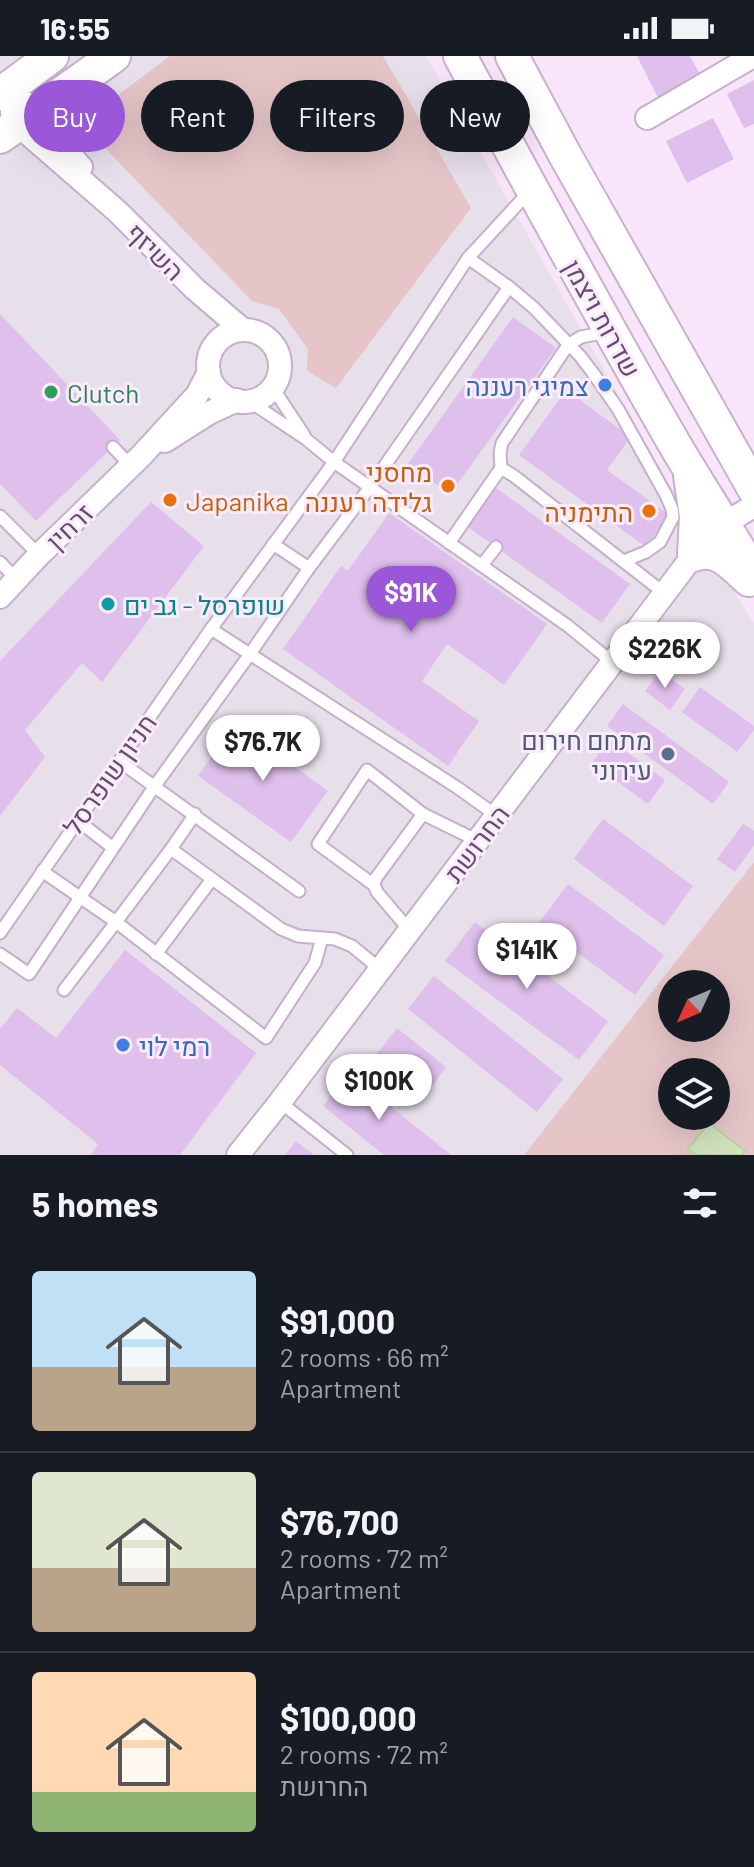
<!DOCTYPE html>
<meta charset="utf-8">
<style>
:root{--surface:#171b24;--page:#242831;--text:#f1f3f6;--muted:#9ea1a6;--line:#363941;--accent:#9a57d7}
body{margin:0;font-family:Barlow,Heebo,sans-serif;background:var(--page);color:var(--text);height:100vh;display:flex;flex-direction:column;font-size:30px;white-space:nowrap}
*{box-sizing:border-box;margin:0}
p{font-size:26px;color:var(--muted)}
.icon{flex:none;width:44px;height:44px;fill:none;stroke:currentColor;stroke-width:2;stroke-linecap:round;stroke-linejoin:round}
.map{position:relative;height:1099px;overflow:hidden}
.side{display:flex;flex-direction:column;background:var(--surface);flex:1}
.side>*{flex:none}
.hud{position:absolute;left:24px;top:24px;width:706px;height:72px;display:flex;gap:16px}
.needle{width:52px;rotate:226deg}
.buttons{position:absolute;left:658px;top:914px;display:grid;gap:16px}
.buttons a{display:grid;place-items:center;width:72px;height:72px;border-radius:50%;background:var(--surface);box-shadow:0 8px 32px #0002;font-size:40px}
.price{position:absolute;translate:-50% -68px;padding:0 18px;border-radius:28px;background:#fff;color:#222;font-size:26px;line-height:52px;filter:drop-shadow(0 2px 4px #0008)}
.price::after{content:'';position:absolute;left:50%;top:48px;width:24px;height:18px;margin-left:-12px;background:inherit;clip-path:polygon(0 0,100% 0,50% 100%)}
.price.on{background:var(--accent);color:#fff}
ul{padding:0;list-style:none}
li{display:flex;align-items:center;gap:24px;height:200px;padding:0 32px}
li+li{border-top:2px solid var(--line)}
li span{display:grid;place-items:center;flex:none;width:224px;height:160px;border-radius:8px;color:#555}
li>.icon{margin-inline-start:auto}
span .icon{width:96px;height:96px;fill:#fffc;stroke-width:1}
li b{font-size:34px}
h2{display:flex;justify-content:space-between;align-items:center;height:96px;padding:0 32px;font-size:34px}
.tag{padding:0 28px;border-radius:36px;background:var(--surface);box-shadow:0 8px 32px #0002;font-size:28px;line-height:72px}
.tag.on{background:var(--accent);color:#fff}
.status{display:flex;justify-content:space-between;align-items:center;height:56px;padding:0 40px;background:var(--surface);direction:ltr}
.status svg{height:22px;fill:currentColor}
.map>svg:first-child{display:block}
</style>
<div class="status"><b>16:55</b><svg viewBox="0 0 49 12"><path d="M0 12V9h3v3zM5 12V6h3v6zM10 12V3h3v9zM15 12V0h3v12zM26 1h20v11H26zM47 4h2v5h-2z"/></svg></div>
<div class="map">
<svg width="754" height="1099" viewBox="0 0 754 1099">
<rect width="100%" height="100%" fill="#f8e5fa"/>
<path fill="#e7dfea" d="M0,0H426L668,426L754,568V806L524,1099H0Z"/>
<g fill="#e5c5c8" fill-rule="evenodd">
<path d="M170,0H383L471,152L336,332L307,315L308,293L279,253L252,245L81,67Z"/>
<path d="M754,806V1099H524ZM672,928H716V972H672ZM672,1016H716V1060H672Z"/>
</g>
<path fill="#d0e1bc" stroke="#bcd1a3" stroke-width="2" d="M709,1067L745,1095L742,1099H696L688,1093Z"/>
<g fill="#dfbfec">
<path d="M637,0H690L701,20L658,42Z"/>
<path d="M754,24V68L744,72L727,38Z"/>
<path d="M713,62L734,103L687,127L666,85Z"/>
<path d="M0,258L120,384L36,465L0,428Z"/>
<path d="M513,261L556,292L450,438L408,408Z"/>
<path d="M566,334L631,381L607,414L669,459L646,491L519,399Z"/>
<path d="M496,432L630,528L602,567L468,471Z"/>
<path d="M151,446L204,490L102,626L82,607L25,674L45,701L0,760V605Z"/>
<path d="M389,457L547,568L504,629L447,588L422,625L479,665L448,710L283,593L341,510L348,515Z"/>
<path d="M660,615L685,633L670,654L645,635Z"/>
<path d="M700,631L754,670V674L737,696L682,656Z"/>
<path d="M623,648L729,726L713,748L607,670Z"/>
<path d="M235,668L328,735L291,786L198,720Z"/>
<path d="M609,683L665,724L648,748L592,707Z"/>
<path d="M603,763L693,830L664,870L574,803Z"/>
<path d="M743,768L754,775V789L735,816L717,803Z"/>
<path d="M568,828L664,899L635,939L538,868Z"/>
<path d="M475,866L608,965L579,1004L445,905Z"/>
<path d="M125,894L256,997L180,1099H91L98,1088L0,1009V973L17,952L56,982Z"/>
<path d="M434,920L563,1023L537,1056L408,953Z"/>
<path d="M397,972L446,1011L426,1038L377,998Z"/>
<path d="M349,1017L451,1099H384L323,1050Z"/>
<path d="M296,1085L314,1099H285Z"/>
</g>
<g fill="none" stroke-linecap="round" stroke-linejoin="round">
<g stroke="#c5afcc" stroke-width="15">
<g id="lane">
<path d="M468,202L528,137"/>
<path d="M607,276L581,281L568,289L502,387L500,397L501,412L514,420L664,537"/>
<path d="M273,332L304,379"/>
<path d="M249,345L306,383L334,406L568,570L612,606"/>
<path d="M113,391L131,410"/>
<path d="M0,460L39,499"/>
<path d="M449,487L501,412"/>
<path d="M273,488L309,512"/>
<path d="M0,506L17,524"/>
<path d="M482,509L496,491"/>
<path d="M211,573L458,732L497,760"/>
<path d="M119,705L299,835"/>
<path d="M195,758L171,793L281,873L298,880L335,883L352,890L381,914"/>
<path d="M77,764L113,792"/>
<path d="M42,815L116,866L171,793"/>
<path d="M374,829L318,788L367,714L423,758"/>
<path d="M410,875L377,836L374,829L376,822L423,758L478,785"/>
<path d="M0,877L211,573L334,406L468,202L509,231L534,252L580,300L593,317L618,353L666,439L672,453L673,461L660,486L646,496L624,505"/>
<path d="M0,898L29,918L154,731L250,598L309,512L370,431L509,231"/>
<path d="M156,898L212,823"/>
<path d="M64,934L116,866L266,982L315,907L322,882"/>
<path d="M280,1046L347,1099"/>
</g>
</g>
<g stroke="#c5afcc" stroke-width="26">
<g id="street">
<path d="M11,30L12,57L18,69L118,156L195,233L243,274"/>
<path d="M25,47L81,111"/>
<path d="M647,62L753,0"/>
<circle cx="244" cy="310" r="36"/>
<path d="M165,385L209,357L237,344"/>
<path d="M0,541L39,499L141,400L197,339L209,316"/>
<path d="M238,1099L280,1046L686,509L725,467L754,450"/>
</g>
</g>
<g stroke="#c9afd0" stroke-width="36">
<g id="secondary">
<path d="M460,0C530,130 601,261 675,389C701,433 729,475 754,519"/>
<path d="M512,0L565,99L754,433"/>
<path d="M0,38L52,0"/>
<path d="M0,81L114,0"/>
<path d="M690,420L696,460L694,499C718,490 732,509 749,524"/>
</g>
</g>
<use href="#lane" stroke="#fff" stroke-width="11"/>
<use href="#street" stroke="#fff" stroke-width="22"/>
<use href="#secondary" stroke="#fff" stroke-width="32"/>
</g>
<g fill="#3f7fe0" stroke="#fbebfd" stroke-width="3">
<circle cx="605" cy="329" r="8"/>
<circle cx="123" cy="989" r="8"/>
</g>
<circle fill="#2e9e5b" stroke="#fbebfd" stroke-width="3" cx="51" cy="336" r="8"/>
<g fill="#e8710a" stroke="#fbebfd" stroke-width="3">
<circle cx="448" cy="430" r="8"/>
<circle cx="170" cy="444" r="8"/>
<circle cx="649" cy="455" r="8"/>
</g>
<circle fill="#0f9aa8" stroke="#fbebfd" stroke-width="3" cx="108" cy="548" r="8"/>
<circle fill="#5c6f8a" stroke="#fbebfd" stroke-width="3" cx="668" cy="698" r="8"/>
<g text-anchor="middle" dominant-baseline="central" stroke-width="6" stroke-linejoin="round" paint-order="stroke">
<g font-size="26" fill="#644d6f" stroke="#fbebfd">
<text transform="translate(156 195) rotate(45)">השיזף</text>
<text transform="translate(603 262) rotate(61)">שדרות ויצמן</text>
<text transform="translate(69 470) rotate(-44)">זרחין</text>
<text transform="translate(109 718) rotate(-55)">חניון שופרסל</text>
<text transform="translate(476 787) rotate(-53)">החרושת</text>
</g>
<g font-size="26" fill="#366cbe" stroke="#fbebfd" text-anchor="end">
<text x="589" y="329">צמיגי רעננה</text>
<text x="139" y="989" text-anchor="start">רמי לוי</text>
</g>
<g font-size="26" fill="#27864d" stroke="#fbebfd" text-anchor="start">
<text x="67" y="336">Clutch</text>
</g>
<g font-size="26" fill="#c56008" stroke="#fbebfd" text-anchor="end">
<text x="432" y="415">מחסני<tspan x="432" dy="30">גלידה רעננה</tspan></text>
<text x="186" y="444" text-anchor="start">Japanika</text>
<text x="633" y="455">התימניה</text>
</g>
<g font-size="26" fill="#0d838f" stroke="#fbebfd" text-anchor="start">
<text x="124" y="548">שופרסל - גב ים</text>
</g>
<g font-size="26" fill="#4e5e75" stroke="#fbebfd" text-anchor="end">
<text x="652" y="683">מתחם חירום<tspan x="652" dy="30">עירוני</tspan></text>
</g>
</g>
</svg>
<div class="buttons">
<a><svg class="needle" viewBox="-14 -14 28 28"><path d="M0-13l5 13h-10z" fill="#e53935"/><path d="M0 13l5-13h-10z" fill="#9ea1a6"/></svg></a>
<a><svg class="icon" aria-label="layers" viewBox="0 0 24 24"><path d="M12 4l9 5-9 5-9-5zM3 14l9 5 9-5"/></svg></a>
</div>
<b class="price on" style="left:411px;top:578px">$91K</b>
<b class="price" style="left:665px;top:634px">$226K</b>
<b class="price" style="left:263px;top:727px">$76.7K</b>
<b class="price" style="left:527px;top:935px">$141K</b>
<b class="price" style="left:379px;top:1066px">$100K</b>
<div class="hud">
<a class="tag on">Buy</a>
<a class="tag">Rent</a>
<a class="tag">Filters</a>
<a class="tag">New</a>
</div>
</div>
<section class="side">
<h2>5 homes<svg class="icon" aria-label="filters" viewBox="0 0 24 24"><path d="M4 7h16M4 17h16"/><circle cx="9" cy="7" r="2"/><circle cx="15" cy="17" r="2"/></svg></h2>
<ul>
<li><span style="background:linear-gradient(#bfe0f5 60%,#b9a48a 0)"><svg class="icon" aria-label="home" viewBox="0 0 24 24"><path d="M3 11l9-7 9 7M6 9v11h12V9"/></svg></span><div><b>$91,000</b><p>2 rooms · 66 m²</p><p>Apartment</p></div></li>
<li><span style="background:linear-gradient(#dfe7d0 60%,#b9a48a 0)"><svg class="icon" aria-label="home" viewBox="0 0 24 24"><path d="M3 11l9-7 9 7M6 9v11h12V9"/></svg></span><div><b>$76,700</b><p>2 rooms · 72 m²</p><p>Apartment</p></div></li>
<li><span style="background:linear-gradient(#ffd9b3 75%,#8fb573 0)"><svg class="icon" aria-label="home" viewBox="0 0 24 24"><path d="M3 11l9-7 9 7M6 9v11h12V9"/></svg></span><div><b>$100,000</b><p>2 rooms · 72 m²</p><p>החרושת</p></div></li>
</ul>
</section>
